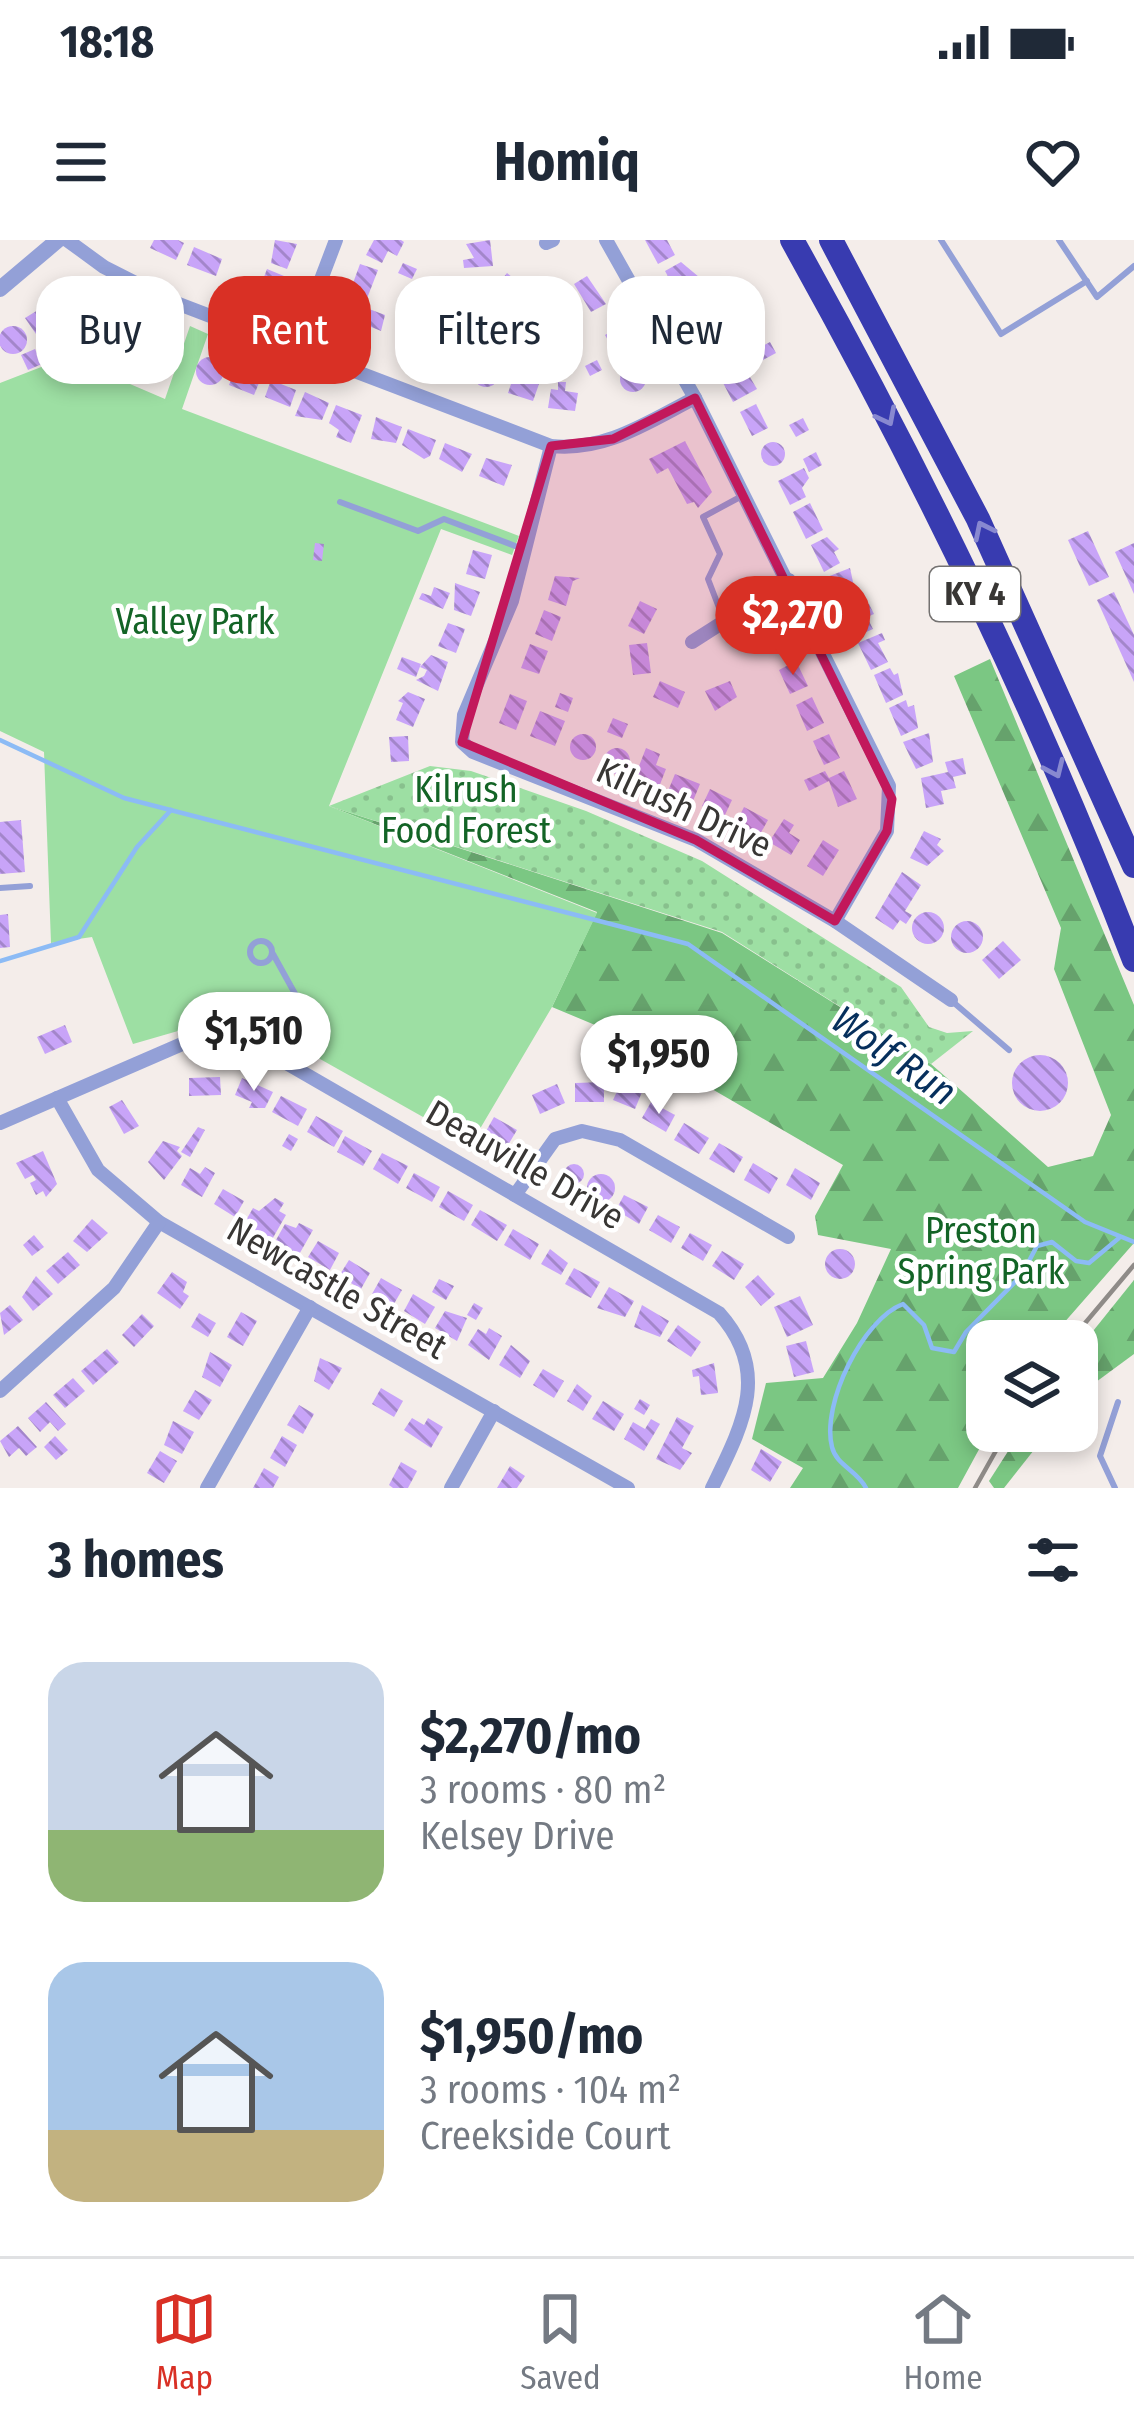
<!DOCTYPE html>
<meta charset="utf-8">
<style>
:root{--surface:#fff;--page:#f6f6f7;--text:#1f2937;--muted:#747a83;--line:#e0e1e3;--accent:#d93025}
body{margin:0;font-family:"Fira Sans Condensed",sans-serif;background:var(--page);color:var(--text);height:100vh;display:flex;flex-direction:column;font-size:45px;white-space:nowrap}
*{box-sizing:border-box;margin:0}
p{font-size:39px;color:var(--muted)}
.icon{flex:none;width:66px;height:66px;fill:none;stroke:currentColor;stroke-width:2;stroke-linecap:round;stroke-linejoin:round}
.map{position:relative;height:1248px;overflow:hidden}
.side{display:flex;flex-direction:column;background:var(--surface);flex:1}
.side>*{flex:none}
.hud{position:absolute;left:36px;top:36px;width:1062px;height:108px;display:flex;gap:24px}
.tools{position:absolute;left:966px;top:1080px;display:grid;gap:24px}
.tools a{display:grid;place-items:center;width:132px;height:132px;border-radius:24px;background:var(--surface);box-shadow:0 6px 18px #0003;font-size:60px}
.price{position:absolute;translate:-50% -102px;padding:0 27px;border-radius:42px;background:#fff;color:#222;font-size:39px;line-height:78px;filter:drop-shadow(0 3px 6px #0008)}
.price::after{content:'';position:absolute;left:50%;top:72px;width:36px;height:27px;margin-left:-18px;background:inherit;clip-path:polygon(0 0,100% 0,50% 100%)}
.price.current{background:var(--accent);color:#fff}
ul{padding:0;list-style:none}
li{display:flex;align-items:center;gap:36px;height:300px;padding:0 48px}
li span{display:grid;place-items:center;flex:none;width:336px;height:240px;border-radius:36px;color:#555}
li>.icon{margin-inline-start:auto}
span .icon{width:144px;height:144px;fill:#fffc;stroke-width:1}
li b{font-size:51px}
h2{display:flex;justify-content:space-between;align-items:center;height:144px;padding:0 48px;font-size:51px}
.chip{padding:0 42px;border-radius:36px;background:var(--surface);box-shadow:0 6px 18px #0003;font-size:42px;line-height:108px}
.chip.current{background:var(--accent);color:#fff}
.status{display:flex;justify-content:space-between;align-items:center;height:84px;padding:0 60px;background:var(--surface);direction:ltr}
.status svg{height:33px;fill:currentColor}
header{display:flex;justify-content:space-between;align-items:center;height:156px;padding:0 48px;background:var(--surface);font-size:54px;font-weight:700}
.tabs{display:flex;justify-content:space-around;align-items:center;height:168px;border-top:3px solid var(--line);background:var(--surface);font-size:33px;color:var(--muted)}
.tabs a{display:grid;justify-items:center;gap:6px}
.tabs .current{color:var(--accent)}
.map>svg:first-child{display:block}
</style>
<div class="status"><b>18:18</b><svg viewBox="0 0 49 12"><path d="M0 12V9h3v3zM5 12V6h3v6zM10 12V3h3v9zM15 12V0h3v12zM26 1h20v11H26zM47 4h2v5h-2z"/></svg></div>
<header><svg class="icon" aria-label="menu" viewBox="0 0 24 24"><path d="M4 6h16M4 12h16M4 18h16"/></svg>Homiq<svg class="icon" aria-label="heart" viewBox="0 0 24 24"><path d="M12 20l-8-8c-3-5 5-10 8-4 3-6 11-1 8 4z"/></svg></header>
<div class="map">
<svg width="1134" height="1248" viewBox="0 0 1134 1248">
<defs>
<pattern id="forest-firs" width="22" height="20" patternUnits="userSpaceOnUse" patternTransform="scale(3)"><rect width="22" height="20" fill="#7bc783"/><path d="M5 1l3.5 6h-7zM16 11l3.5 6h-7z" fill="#66a26c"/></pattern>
<pattern id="garden-dots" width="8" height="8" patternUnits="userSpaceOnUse" patternTransform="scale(3)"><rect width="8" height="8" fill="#9ddfa3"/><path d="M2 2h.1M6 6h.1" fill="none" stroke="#88c08d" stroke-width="1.8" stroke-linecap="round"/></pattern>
<pattern id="building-back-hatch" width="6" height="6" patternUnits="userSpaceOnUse" patternTransform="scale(3)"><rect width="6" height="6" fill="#c8a4f8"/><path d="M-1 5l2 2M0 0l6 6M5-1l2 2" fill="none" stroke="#a386ca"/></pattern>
</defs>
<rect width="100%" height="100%" fill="#f4edea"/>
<g fill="url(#forest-firs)">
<path d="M990,419L1134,765V1003L1048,1101H987L989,1191L958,1248H790L803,1228L752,1199L766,1143L823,1138L857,1083L891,1009L818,995L815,976L843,925L619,795L552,767L597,672L329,566L722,693L931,824L1048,927L1093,916L1111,875L1054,729L1061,688L954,436Z"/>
<path d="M1134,1040V1114L1077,1156V1111Z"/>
<path d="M1021,1191H1049L1004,1248H994L989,1241Z"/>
</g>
<path fill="#9ddfa3" d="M190,86L208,94L182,169L519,296L512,315L441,289L329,566L597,673L552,767L471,904L265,788L209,782L133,804L92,697L51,703L44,512L0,491V143L67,117L165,159Z"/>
<path fill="url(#garden-dots)" d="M430,526L471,531L586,571L702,621L901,747L929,787L947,793L973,791L931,824L722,692L329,566Z"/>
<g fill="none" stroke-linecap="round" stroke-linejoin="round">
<g stroke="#8cbbf5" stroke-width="4.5">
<path d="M0,500L124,558L688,704L1085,982L1134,1002"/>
<path d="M0,721L79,697L137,607L171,570"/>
<path d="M866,1248C858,1231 836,1225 832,1207C821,1164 863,1079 903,1064L924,1085L932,1108L954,1112L966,1092L1021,1036L1037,1006L1052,1002L1076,1021L1089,1023L1119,998"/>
</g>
</g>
<g fill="url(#building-back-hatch)">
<path d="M154,0H178L184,3L176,20L150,8Z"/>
<path d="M275,0L297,4L287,29L271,23Z"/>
<path d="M374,0H401L404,2L397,16L388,11L382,23L366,15Z"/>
<path d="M490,0L493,26L464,28L463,20L474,18L466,4Z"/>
<path d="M645,0H667L675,15L658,24Z"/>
<path d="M194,7L222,19L216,36L187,25Z"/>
<path d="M681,22L699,37L692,41L696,49L680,58L665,31Z"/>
<path d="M403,23L417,29L412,39L398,33Z"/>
<path d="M360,24L378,30L366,61L349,54Z"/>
<path d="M267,29L284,36L275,60L258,53Z"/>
<path d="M507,33L528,51L516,65L495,48Z"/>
<path d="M587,36L606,64L591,72L574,44Z"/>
<path d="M563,51V69L536,70V52Z"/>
<path d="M82,58L112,72L98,92L71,73Z"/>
<path d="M700,59L714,84L698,93L684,68Z"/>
<path d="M346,61L363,67L359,80L364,82L369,69L385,75L381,91L364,84L354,93L336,86Z"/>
<path d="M51,62L62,78L36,94L25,78Z"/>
<path d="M749,68L756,80L741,88L735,76Z"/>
<path d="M118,77L142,89L133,106L113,102L115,97L109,94Z"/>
<path d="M620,86L633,110L618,118L605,95Z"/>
<circle cx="13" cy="100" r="14"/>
<path d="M728,89L734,98L724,105L730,117L717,126L704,102Z"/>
<path d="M151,93L176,103L168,122L143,111Z"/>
<path d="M406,94L434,105L428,122L399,112Z"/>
<path d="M502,94L512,98L506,113L497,109Z"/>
<path d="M770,102L776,113L761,121L755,110Z"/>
<path d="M454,105L464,109L466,117L460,134L432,125L439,107L452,112Z"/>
<path d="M35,109L42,124L28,130L21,115Z"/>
<circle cx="210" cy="131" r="14"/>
<path d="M597,120L602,130L590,136L585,126Z"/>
<circle cx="486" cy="134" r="13"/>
<circle cx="633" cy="139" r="13"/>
<path d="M236,127L261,138L254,155L229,145Z"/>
<path d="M744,127L757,149L733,162L720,137Z"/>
<path d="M514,135L539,144L533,161L508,153Z"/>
<path d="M271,140L296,150L290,167L265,157Z"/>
<path d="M558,142H566L565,151L578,153L575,171L548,168L551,149L558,150Z"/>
<path d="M305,152L329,163L322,180L295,176Z"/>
<path d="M756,164L768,188L752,196L740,172Z"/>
<path d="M336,165L362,175L351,203L336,197L339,190L329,183Z"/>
<path d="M376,177L402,187L396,203L371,199Z"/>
<path d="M803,178L809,190L796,197L789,185Z"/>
<path d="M408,189L436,200L430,216L424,219L402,205Z"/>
<path d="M685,201L712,252L698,268L694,262L687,264L668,228L657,234L649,219Z"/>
<circle cx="773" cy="214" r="12"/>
<path d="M445,203L472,214L462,232L439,219Z"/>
<path d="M816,212L822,225L809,232L803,219Z"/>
<path d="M486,218L512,225L504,246L479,236Z"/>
<path d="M804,228L809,238L802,248L806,257L790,265L778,241Z"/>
<path d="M810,263L823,290L806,299L793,272Z"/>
<path d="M1088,291L1109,337L1089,346L1068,300Z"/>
<path d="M827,297L839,309L834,312L840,323L824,332L811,305Z"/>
<path d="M315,303L324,304L322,321L313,320Z"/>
<path d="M1134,303V354L1115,312Z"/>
<path d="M473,310L492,315L485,339L466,334Z"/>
<path d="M850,328L856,356L839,364L827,337Z"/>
<path d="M555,336L580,338L573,341L566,366L548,360Z"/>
<path d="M455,343L480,352L471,376L454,370Z"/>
<path d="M434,347L450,353L443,369L419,359L422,353L431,356Z"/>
<path d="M1114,352L1134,395V442L1097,360Z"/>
<path d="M640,361L657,369L644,394L628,386Z"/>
<path d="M860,363L869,364L874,374L867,377L873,389L855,397L844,370Z"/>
<path d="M544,370L561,377L552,401L535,394Z"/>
<path d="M775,382L783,398L755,411L747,395Z"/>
<path d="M448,383L465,389L456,413L438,406Z"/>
<path d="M882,393L885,400L878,403L888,422L871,430L858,403Z"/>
<path d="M647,403L651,433L633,435L629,405Z"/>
<path d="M530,404L548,411L539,434L521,428Z"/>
<path d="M431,415L448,422L438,451L416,440L424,436L427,430L420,427Z"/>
<path d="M402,417L421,424L416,437L397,429Z"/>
<path d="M796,421L808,446L790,454L779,430Z"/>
<path d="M890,428L894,435L898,433L903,455L886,463L874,435Z"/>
<path d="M660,441L685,452L678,468L653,457Z"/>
<path d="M730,441L737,457L715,471L705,451Z"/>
<path d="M408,452L425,459L413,487L396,480L403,463L398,461Z"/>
<path d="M560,453L573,458L568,472L555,467Z"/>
<path d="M510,454L527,461L516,490L499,483Z"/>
<path d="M812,457L824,483L807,491L796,465Z"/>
<path d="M906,460L908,467L914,465L918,488L901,496L889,468Z"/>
<path d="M540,471L565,481L555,506L530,496Z"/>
<path d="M613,478L628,484L622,498L607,492Z"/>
<path d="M929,493L933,522L916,529L903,502Z"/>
<path d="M829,494L840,518L824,525L813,501Z"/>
<circle cx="583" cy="507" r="13"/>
<path d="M408,496L409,521L391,522L389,497Z"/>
<path d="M646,508L660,514L656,525L666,529L659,547L634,539Z"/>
<circle cx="617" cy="521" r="13"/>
<path d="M963,518L966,534L953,537L956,548L941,551L944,564L926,568L921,538L948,532L945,522Z"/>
<path d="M825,531L829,538L844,531L857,559L838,567L829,541L809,551L804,540Z"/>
<path d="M675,534L700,544L693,561L668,551Z"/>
<path d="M710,549L732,560L724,577L702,566Z"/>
<path d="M744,567L768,580L759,596L736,583Z"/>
<path d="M784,579L794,585L789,593L800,600L791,615L769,602Z"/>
<path d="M21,580L25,632L0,634V582Z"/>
<path d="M924,591L941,599L937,605L944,611L927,626L910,618Z"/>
<path d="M823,600L839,610L823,636L807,626Z"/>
<path d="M902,632L921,645L905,671L912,675L906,684L900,680L893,690L875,678Z"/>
<circle cx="928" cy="688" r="16"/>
<path d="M8,674L10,707L0,708V675Z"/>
<circle cx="967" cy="697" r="16"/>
<path d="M1003,701L1021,720L999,739L982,720Z"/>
<path d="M65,785L72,802L45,814L37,797Z"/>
<circle cx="1040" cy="843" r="28"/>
<path d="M220,837L221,855L189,856V838Z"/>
<path d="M242,838L273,852L265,868H249L252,862L235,855Z"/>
<path d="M604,842V862H575V843Z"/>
<path d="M621,843L642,852L635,869L613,860Z"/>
<path d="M557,844L565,863L540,874L532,855Z"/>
<path d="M281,856L307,869L298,886L272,872Z"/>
<path d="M122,860L139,886L124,894L109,867Z"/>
<path d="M651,862L675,875L666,892L642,878Z"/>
<path d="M316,876L343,891L334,907L307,892Z"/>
<path d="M494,877L517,890L508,905L485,893Z"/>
<path d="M684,883L709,898L699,914L674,900Z"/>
<path d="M198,887L205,890L190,917L181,912Z"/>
<path d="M289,894L298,899L291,911L282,906Z"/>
<path d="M345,896L372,911L363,926L337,912Z"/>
<path d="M163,901L180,907L177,911L182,916L164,940L148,922Z"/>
<path d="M719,903L743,917L734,933L709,919Z"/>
<path d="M43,911L57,944L46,957L43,951L36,955L30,943L36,940L33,935L25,939L16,923Z"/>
<path d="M382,913L408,926L398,944L373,929Z"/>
<path d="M753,923L778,938L769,954L744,940Z"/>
<circle cx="574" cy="934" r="10"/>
<path d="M205,927L215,933L202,957L181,945L190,928L200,934Z"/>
<path d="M795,928L820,943L811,960L786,945Z"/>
<path d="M414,933L440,947L432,962L406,948Z"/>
<circle cx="601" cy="948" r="14"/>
<path d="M223,949L244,961L235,977L214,964Z"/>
<path d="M448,951L473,965L464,981L439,967Z"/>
<path d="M624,955L648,967L639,984L616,970Z"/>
<path d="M275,958L284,963L279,971L286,975L270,1003L245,982L253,968L259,971Z"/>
<path d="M480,970L507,985L497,1001L471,985Z"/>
<path d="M658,975L680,987L671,1003L649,990Z"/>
<path d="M92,979L108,993L87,1012L73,1001Z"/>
<path d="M299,983L313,990L297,1018L276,1000L285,984L296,988Z"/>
<path d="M513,989L539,1004L530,1020L504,1005Z"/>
<path d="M690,993L712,1005L703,1021L681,1008Z"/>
<path d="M34,995L44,1007L32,1016L23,1005Z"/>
<path d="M318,1001L339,1013L330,1030L308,1017Z"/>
<circle cx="840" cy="1024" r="15"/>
<path d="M550,1009L568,1023L561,1035L541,1024Z"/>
<path d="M722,1011L744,1024L734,1040L712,1026Z"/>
<path d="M68,1012L80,1025L58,1044L46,1031Z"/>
<path d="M349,1020L370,1033L361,1049L339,1036Z"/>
<path d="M574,1028L600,1042L591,1058L565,1044Z"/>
<path d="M172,1032L187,1042L183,1052L189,1056L180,1069L157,1053Z"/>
<path d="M758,1035L775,1054L761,1066L745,1047Z"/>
<path d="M36,1036L53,1054L33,1071L22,1057Z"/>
<path d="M381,1038L402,1050L391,1069L372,1054Z"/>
<path d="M439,1039L454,1046L446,1060L432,1052Z"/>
<path d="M609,1047L634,1061L625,1077L597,1068Z"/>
<path d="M413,1054L435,1067L425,1084L404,1071Z"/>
<path d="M800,1056L813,1085L787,1097L774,1067Z"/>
<path d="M474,1063L483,1068L476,1080L467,1075Z"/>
<path d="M10,1065L23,1080L4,1095L0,1073Z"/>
<path d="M642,1065L669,1081L660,1097L634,1087Z"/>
<path d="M445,1071L467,1078L457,1101L435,1088Z"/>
<path d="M241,1072L257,1081L243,1106L227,1097Z"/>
<path d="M199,1073L216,1083L208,1097L191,1087Z"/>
<path d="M142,1074L154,1086L134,1107L122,1095Z"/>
<path d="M678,1085L701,1102L691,1117L667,1101Z"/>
<path d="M489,1088L502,1096L489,1120L468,1105L478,1089L486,1094Z"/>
<path d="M806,1101L814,1132L794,1137L786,1106Z"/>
<path d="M511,1105L530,1121L520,1138L499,1125Z"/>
<path d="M107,1109L119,1122L93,1145L81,1131Z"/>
<path d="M210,1112L232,1125L220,1147L202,1137Z"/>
<path d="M320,1118L342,1128L329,1150L314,1141Z"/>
<path d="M714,1123L718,1153L701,1155L699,1136L693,1137L692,1130Z"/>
<path d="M543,1129L564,1141L554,1158L533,1145Z"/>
<path d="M73,1138L85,1151L65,1168L53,1155Z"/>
<path d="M577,1144L592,1156L583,1171L567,1161Z"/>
<path d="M381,1148L403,1161L394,1177L372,1164Z"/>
<path d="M195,1150L212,1160L199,1180L183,1171Z"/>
<path d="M640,1159L650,1165L644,1175L634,1169Z"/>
<path d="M603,1161L624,1174L614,1191L592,1179Z"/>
<path d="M46,1162L66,1184L58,1191L50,1182L40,1192L28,1178Z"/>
<path d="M299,1165L314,1174L303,1194L287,1185Z"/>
<path d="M677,1177L694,1186L682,1208L692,1213L680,1230L656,1219Z"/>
<path d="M412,1178L424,1185L428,1178L443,1187L431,1208L404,1190Z"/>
<path d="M651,1179L660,1184L644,1211L624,1199L633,1182L645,1189Z"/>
<path d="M173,1181L194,1192L182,1214L164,1205Z"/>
<path d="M18,1186L37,1207L26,1216L19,1208L9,1217L0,1201Z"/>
<path d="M55,1196L68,1210L56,1220L44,1207Z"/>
<path d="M282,1196L297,1205L285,1227L270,1218Z"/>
<path d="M761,1209L782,1222L770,1242L751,1230Z"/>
<path d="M160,1211L177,1221L164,1243L147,1233Z"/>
<path d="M401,1222L417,1231L408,1248H393L389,1245Z"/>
<path d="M510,1226L525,1236L517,1248H497Z"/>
<path d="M264,1228L279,1237L273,1248H253Z"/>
</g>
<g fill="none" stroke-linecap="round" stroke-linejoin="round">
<g stroke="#93a0d7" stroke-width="6">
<path d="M941,0L1001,94L1087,41"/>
<path d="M1059,0L1097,57L1134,26"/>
<path d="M340,262L418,291L444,279L523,309"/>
<path d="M723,378L708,339L720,314L703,277L742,256"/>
<path d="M0,648L30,646"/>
<circle cx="261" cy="712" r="11"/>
<path d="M273,714L314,788L316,797L301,826"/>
<path d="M953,762L1009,810"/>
<path d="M1115,1248L1100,1216L1118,1162"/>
</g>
<g stroke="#93a0d7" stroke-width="14">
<path d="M67,0L104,27L171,61L551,206C605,212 648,182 695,158"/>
<path d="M606,0L695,158L889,546L887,591L835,681"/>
<path d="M546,3L553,0"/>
<path d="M295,108L336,0"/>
<path d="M551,206L512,361L464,475L462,502L473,512L696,600L835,681L951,760"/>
<path d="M692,402L789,340"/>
<path d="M57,858L98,930L159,982L628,1248"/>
<path d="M0,883L189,801L238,803L281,820L719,1073C772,1132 742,1186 712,1248"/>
<path d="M515,955L555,899L582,891L620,900L788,997"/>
<path d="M0,1151L114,1048L159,982"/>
<path d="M207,1248L310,1067"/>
<path d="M451,1248L494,1171"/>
</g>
<path stroke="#93a0d7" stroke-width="16" d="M0,49L58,0"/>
<g stroke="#383bb0" stroke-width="24">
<path d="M792,0C921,231 1039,472 1134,720"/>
<path d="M831,0L978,279L1134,626"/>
</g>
<g stroke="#8f8b88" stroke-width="4.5">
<path d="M1070,1101L1134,1025"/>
<path d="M975,1248L1007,1191"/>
</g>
</g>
<defs><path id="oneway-chevron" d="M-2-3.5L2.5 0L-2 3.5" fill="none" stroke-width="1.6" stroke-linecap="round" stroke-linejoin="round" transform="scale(3)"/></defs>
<g stroke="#8889d0">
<use href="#oneway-chevron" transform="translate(887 177) rotate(63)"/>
<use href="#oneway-chevron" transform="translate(983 290) rotate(-116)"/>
<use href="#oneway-chevron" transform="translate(1055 529) rotate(66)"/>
</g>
<path fill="#c2185b" fill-opacity="0.2" stroke="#c2185b" stroke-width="9" stroke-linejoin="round" d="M695,158L892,559L887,591L835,681L696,600L462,502L551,206L613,199Z"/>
<g text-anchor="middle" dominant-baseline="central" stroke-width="9" stroke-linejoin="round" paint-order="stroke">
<rect fill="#fff" stroke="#747271" stroke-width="3" x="930" y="327" width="90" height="54" rx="9"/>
<g font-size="33" font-weight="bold" fill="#383634">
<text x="975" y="354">KY 4</text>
</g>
<g font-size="36" fill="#136426" stroke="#fff">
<text x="195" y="382">Valley Park</text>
<text x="466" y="550">Kilrush<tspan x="466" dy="41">Food Forest</tspan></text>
<text x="981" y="991">Preston<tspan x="981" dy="41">Spring Park</tspan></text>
</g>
<g font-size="36" fill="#383634" stroke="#fff">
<text transform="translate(684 568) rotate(25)">Kilrush Drive</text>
<text transform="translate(525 925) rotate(30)">Deauville Drive</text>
<text transform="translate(337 1048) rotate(30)">Newcastle Street</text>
</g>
<g font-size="39" font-style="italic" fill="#062f5c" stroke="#fff">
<text transform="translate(894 816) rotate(35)">Wolf Run</text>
</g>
</g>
</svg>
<div class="tools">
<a><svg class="icon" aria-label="layers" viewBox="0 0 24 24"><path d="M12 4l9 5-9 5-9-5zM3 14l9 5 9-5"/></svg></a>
</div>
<b class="price current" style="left:793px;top:438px">$2,270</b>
<b class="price" style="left:254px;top:854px">$1,510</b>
<b class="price" style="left:659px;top:877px">$1,950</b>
<div class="hud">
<a class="chip">Buy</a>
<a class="chip current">Rent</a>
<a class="chip">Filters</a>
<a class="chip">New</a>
</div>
</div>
<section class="side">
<h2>3 homes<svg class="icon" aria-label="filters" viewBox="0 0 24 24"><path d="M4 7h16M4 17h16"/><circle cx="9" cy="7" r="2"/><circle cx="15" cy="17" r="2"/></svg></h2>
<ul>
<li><span style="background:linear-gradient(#c9d6e8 70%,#8fb573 0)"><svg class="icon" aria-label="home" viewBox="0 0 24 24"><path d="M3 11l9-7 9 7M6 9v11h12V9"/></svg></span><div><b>$2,270/mo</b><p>3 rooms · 80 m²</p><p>Kelsey Drive</p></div></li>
<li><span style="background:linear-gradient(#a9c7e8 70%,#c2b280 0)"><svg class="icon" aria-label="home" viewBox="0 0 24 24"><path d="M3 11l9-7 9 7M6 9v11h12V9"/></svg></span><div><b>$1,950/mo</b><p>3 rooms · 104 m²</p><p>Creekside Court</p></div></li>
</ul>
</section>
<nav class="tabs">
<a class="current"><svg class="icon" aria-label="map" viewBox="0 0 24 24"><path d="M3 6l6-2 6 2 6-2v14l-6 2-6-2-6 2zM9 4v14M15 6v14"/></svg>Map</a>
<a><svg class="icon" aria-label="saved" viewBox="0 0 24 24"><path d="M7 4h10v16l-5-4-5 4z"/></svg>Saved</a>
<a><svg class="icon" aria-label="home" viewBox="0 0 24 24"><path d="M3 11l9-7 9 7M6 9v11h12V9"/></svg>Home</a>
</nav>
